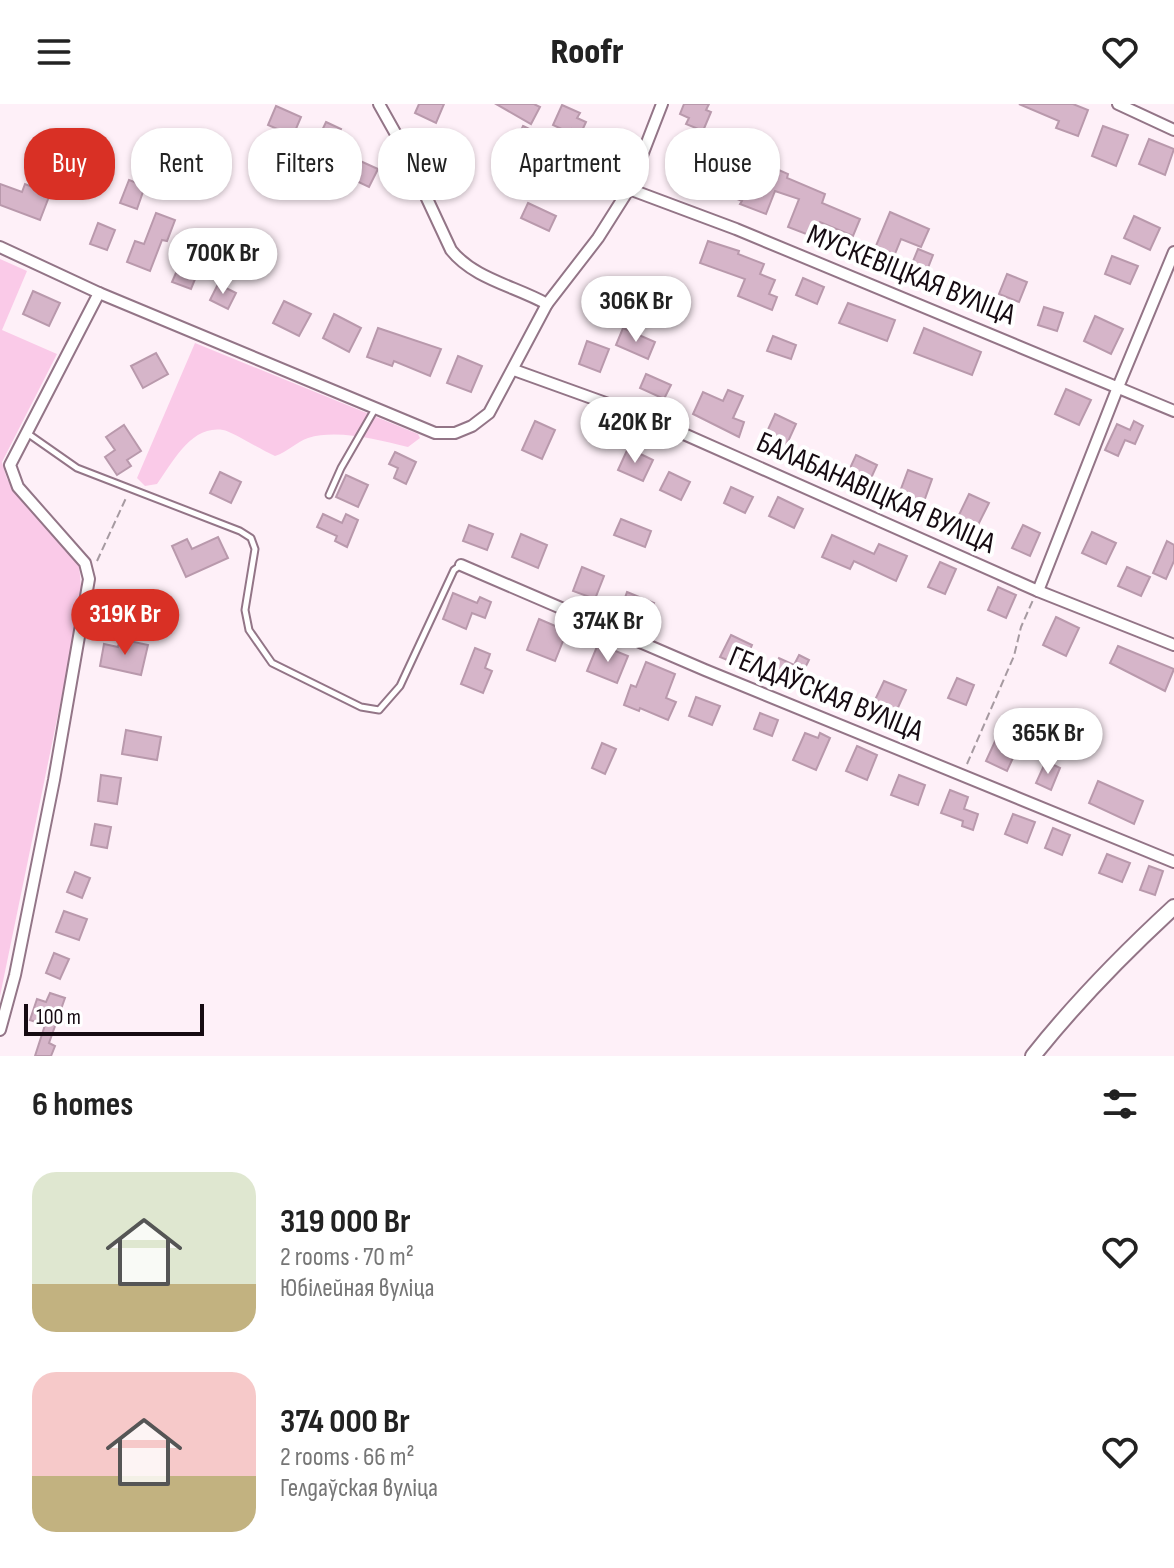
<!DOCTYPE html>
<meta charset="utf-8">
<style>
:root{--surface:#fff;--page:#f2f2f2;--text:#222;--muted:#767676;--accent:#d93025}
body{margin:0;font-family:"Sofia Sans Condensed",sans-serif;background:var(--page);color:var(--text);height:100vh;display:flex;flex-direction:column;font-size:30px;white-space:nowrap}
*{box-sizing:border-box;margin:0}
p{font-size:26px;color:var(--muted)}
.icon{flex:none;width:44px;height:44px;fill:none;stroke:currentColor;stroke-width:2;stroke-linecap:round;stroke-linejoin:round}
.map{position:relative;height:952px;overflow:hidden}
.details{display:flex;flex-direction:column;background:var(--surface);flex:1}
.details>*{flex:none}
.hud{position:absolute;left:24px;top:24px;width:1126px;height:72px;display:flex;gap:16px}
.scale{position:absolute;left:24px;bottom:20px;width:180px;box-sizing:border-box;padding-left:8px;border:4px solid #160b12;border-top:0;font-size:22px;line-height:28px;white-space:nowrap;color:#160b12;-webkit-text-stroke:6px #fff;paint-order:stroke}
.price{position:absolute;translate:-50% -68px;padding:0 18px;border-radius:28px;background:#fff;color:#222;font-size:26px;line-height:52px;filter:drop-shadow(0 2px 4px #0008)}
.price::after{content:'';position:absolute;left:50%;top:48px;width:24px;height:18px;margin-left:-12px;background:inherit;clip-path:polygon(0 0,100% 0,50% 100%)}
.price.selected{background:var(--accent);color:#fff}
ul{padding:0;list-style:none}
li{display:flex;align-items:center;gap:24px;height:200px;padding:0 32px}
li span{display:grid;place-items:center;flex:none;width:224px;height:160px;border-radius:24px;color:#555}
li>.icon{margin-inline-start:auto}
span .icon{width:96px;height:96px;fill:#fffc;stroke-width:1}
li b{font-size:34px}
h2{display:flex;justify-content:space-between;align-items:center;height:96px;padding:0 32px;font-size:34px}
.chip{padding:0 28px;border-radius:32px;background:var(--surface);box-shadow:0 2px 6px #0004;font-size:28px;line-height:72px}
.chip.selected{background:var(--accent);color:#fff}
header{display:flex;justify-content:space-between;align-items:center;height:104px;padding:0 32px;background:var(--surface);font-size:36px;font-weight:800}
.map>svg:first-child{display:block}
</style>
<header><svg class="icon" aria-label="menu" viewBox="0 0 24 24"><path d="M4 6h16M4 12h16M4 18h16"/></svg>Roofr<svg class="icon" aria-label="heart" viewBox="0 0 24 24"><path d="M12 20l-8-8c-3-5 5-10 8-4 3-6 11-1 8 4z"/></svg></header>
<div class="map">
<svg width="1174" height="952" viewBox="0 0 1174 952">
<rect width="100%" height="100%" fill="#fef0f8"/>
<g fill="#facae8">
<path d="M0,155L27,167L2,226L57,250L2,358L7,375L16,388L79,460L82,494L0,892Z"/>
<path d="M195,239L418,330L420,334L408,343C378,336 338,325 308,334C296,338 288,348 275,352C263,347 231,327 223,326C191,321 173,358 157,380L145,382L137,374Z"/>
</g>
<g fill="#d6b5c9" stroke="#b999ac" stroke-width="2">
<path d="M419,0H444L436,19L415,9Z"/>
<path d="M496,0H534L540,3L531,20Z"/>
<path d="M684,0H709L706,6L711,8L703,27L686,20L689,14L680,10Z"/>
<path d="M1019,0H1073L1088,6L1078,32L1056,24L1059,17Z"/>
<path d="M562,1L580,9L577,14L586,18L581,29L572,25L570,29L553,21Z"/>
<path d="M276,2L301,13L293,32L268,21Z"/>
<path d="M326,18L341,25L332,46L316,39Z"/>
<path d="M523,22L538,29L536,35L571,51L562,70L540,60L544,51L516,37Z"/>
<path d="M1103,22L1128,31L1116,62L1092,52Z"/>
<path d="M1149,35L1174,45L1165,71L1139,60Z"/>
<path d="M358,56L378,65L369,83L350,74Z"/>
<path d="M53,61L68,66L62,89L47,84Z"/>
<path d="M717,62L735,70L733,74L761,85L770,62L788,70L787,74L825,90L822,99L860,115L853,132L820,118L814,133L788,123L799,95L775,87L766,110L740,100L742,97L709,83L710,79L704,77L709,65L715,68Z"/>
<path d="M129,76L145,82L137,105L120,99Z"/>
<path d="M0,80L22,88L25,80L50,90L40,116L0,101Z"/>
<path d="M528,99L556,112L549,127L521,114Z"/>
<path d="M890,108L929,125L921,143L901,135L892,157L873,149Z"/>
<path d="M156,109L175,116L167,137L162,136L150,167L127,158L135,137L144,140Z"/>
<path d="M1134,112L1160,124L1150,146L1124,134Z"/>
<path d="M98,119L115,126L107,146L90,140Z"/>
<path d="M708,137L739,147L738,150L764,160L760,170L775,176L769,190L777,193L772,206L738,192L745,175L700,159Z"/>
<path d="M918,145L933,151L924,174L909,167Z"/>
<path d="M1112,152L1138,162L1130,180L1105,170Z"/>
<path d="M182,155L200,163L191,185L172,178Z"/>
<path d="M1007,170L1027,178L1019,198L999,190Z"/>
<path d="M803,174L824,183L817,200L796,191Z"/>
<path d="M218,180L236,189L228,205L210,196Z"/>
<path d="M33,187L60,199L49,222L23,210Z"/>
<path d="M284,197L311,210L299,232L273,219Z"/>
<path d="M848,199L895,216L887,237L839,219Z"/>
<path d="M1044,203L1063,209L1057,227L1038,221Z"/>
<path d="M334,210L361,224L349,248L323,234Z"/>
<path d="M1095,212L1123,225L1111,250L1084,237Z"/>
<path d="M378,224L441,245L430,272L394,257L392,262L367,253Z"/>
<path d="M623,224L655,238L648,255L616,241Z"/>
<path d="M924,224L981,248L972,271L914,249Z"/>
<path d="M773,232L796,241L791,255L767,247Z"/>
<path d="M587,237L609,245L600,268L579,260Z"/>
<path d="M156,249L168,270L143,284L131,262Z"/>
<path d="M458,252L482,262L471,288L447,279Z"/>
<path d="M646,270L671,281L664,295L640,284Z"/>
<path d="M1066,285L1091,296L1079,321L1055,310Z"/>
<path d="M728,286L743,292L733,314L744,318L739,333L693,310L703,288L723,297Z"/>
<path d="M775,310L796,320L786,342L765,332Z"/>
<path d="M535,317L555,326L542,355L522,346Z"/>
<path d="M1134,317L1143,322L1135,340L1125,336L1118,352L1105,346L1117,320L1130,326Z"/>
<path d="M124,321L141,347L127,356L131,362L117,371L105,353L115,346L106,333Z"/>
<path d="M628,344L653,356L643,377L618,366Z"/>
<path d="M395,348L416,358L406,380L394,374L398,364L389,360Z"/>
<path d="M856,351L877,361L867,383L846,373Z"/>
<path d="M908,366L932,375L922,403L898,393Z"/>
<path d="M220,368L241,378L231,399L210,389Z"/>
<path d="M669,368L690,378L681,396L660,386Z"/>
<path d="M346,371L368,381L358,403L336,393Z"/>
<path d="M731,383L753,393L745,409L724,399Z"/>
<path d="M969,390L989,399L977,423L958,413Z"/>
<path d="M778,393L803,405L794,424L769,412Z"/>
<path d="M323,410L342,419L346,410L358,416L347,443L335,437L337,432L317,423Z"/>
<path d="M621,415L651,427L645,443L614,431Z"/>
<path d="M469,421L493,430L487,446L463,437Z"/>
<path d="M1023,421L1040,429L1030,452L1012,444Z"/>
<path d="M1092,428L1116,439L1106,460L1082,449Z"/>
<path d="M521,430L547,441L538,464L512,453Z"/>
<path d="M832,431L874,450L879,440L907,452L896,477L854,457L850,465L822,453Z"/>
<path d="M218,433L228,454L186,473L172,442L187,435L192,445Z"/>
<path d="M1167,437L1174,441V457L1166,475L1153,469Z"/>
<path d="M940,458L956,465L945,490L928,483Z"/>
<path d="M582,463L604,472L595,495L573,487Z"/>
<path d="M1127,463L1150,473L1141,492L1118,482Z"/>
<path d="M998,483L1016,491L1006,514L988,506Z"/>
<path d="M627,488L654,499L646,519L620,508Z"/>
<path d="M453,489L477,499L480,493L491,498L485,514L472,509L466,525L443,515Z"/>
<path d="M132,490L155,497L148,520L126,513Z"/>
<path d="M1056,513L1079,524L1066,552L1043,541Z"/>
<path d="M539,515L567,527L555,557L527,546Z"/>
<path d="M731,531L752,541L745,557L735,552L732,558L720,553Z"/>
<path d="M120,535L148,541L141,571L100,562L104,540L118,543Z"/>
<path d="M598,540L628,552L617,579L587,567Z"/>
<path d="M1118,542L1174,565L1165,587L1110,559Z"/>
<path d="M475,544L490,550L485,564L492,567L483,589L461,580Z"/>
<path d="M799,551L809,556L797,580L773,568L779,554L794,561Z"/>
<path d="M646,558L675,570L666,594L676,598L668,616L640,604L639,607L624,601L631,581L636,583Z"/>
<path d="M957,574L974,581L966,601L948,594Z"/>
<path d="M884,577L906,586L896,608L874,598Z"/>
<path d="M696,593L720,602L712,621L689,612Z"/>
<path d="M760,609L778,616L772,632L754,625Z"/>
<path d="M126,626L161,633L157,656L122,650Z"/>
<path d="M805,629L818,634L820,629L830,634L816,666L793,656Z"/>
<path d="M996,635L1017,645L1007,667L986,657Z"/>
<path d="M602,639L616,645L605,670L592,664Z"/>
<path d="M857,642L877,651L867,676L846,667Z"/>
<path d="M1046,657L1060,664L1051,686L1036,679Z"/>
<path d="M101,671L121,674L117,700L98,697Z"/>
<path d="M899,671L925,681L918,701L891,691Z"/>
<path d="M1098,677L1143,697L1134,720L1089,699Z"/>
<path d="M950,686L968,693L964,705L978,710L973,726L962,722L963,717L941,709Z"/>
<path d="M1013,710L1035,718L1027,739L1005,730Z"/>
<path d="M95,720L111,723L107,744L91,741Z"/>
<path d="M1053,724L1070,731L1062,751L1045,744Z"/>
<path d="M1107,750L1130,759L1122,778L1099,769Z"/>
<path d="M1149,762L1163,767L1155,791L1140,786Z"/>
<path d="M75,768L90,774L82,794L67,788Z"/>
<path d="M64,807L87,815L79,836L56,828Z"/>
<path d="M54,849L69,855L60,875L46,869Z"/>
<path d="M50,889L65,894L49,939L55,942L51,952H35L45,921L30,916L37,895L46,898Z"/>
</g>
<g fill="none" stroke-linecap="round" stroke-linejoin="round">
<g stroke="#937587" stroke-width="9">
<g id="lane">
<path d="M27,329L77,364L240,427L251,434L255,445L245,506L249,526L272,559L361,603L379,606L400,582L454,466L461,461"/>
<path d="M329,391L341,364L375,305"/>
</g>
</g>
<g stroke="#937587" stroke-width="14">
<g id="street">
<path d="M379,0L402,41L451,146C474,175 515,182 547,200"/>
<path d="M1118,0L1174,26"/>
<path d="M629,85L736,125L1174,307"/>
<path d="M0,143L99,189L435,329H455L472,322L489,309L547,200L598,134L629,85L662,0"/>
<path d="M514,266L650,315L1038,487L1174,541"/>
<path d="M461,461L705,566L1174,758"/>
<path d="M1038,487L1118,283L1174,148"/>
<path d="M0,926L15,871L54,676L89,475L85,459L18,383L10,361L99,189"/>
</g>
</g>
<g stroke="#937587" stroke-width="18">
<path id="secondary" d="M1033,952C1076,898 1123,850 1174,803"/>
</g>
<g stroke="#a69aa1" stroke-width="2" stroke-dasharray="8 4" stroke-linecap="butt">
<path d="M97,457L126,394"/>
<path d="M967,660L1014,552L1021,523L1033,496"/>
</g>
<use href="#lane" stroke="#fff" stroke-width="5"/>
<use href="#street" stroke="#fff" stroke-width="10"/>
<use href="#secondary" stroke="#fff" stroke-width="14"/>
</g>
<g text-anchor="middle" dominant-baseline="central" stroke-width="8" stroke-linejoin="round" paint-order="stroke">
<g font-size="30" fill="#160b12" stroke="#fff">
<text transform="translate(911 171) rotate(22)">МУСКЕВІЦКАЯ ВУЛІЦА</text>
<text transform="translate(876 389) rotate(24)">БАЛАБАНАВІЦКАЯ ВУЛІЦА</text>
<text transform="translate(826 590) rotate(22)">ГЕЛДАЎСКАЯ ВУЛІЦА</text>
</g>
</g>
</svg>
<div class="scale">100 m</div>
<b class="price" style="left:223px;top:192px">700K Br</b>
<b class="price" style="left:636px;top:240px">306K Br</b>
<b class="price" style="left:635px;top:361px">420K Br</b>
<b class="price selected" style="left:125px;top:553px">319K Br</b>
<b class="price" style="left:608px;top:560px">374K Br</b>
<b class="price" style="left:1048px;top:672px">365K Br</b>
<div class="hud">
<a class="chip selected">Buy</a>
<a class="chip">Rent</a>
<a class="chip">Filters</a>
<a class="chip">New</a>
<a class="chip">Apartment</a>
<a class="chip">House</a>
</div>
</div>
<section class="details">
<h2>6 homes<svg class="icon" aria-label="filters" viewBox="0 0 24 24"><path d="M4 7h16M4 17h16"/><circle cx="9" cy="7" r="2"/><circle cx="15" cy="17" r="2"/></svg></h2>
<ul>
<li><span style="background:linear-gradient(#dfe7d0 70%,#c2b280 0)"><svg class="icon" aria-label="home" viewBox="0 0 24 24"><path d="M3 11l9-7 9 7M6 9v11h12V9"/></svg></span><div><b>319 000 Br</b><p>2 rooms · 70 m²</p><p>Юбілейная вуліца</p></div><svg class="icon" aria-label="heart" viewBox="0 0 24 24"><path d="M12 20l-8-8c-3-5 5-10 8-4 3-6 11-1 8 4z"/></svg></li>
<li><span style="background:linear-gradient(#f6c9c9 65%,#c2b280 0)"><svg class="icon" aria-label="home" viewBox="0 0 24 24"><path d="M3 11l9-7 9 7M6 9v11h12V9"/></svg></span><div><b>374 000 Br</b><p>2 rooms · 66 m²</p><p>Гелдаўская вуліца</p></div><svg class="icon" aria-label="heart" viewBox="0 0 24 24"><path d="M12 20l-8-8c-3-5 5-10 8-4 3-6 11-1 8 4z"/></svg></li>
</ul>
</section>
